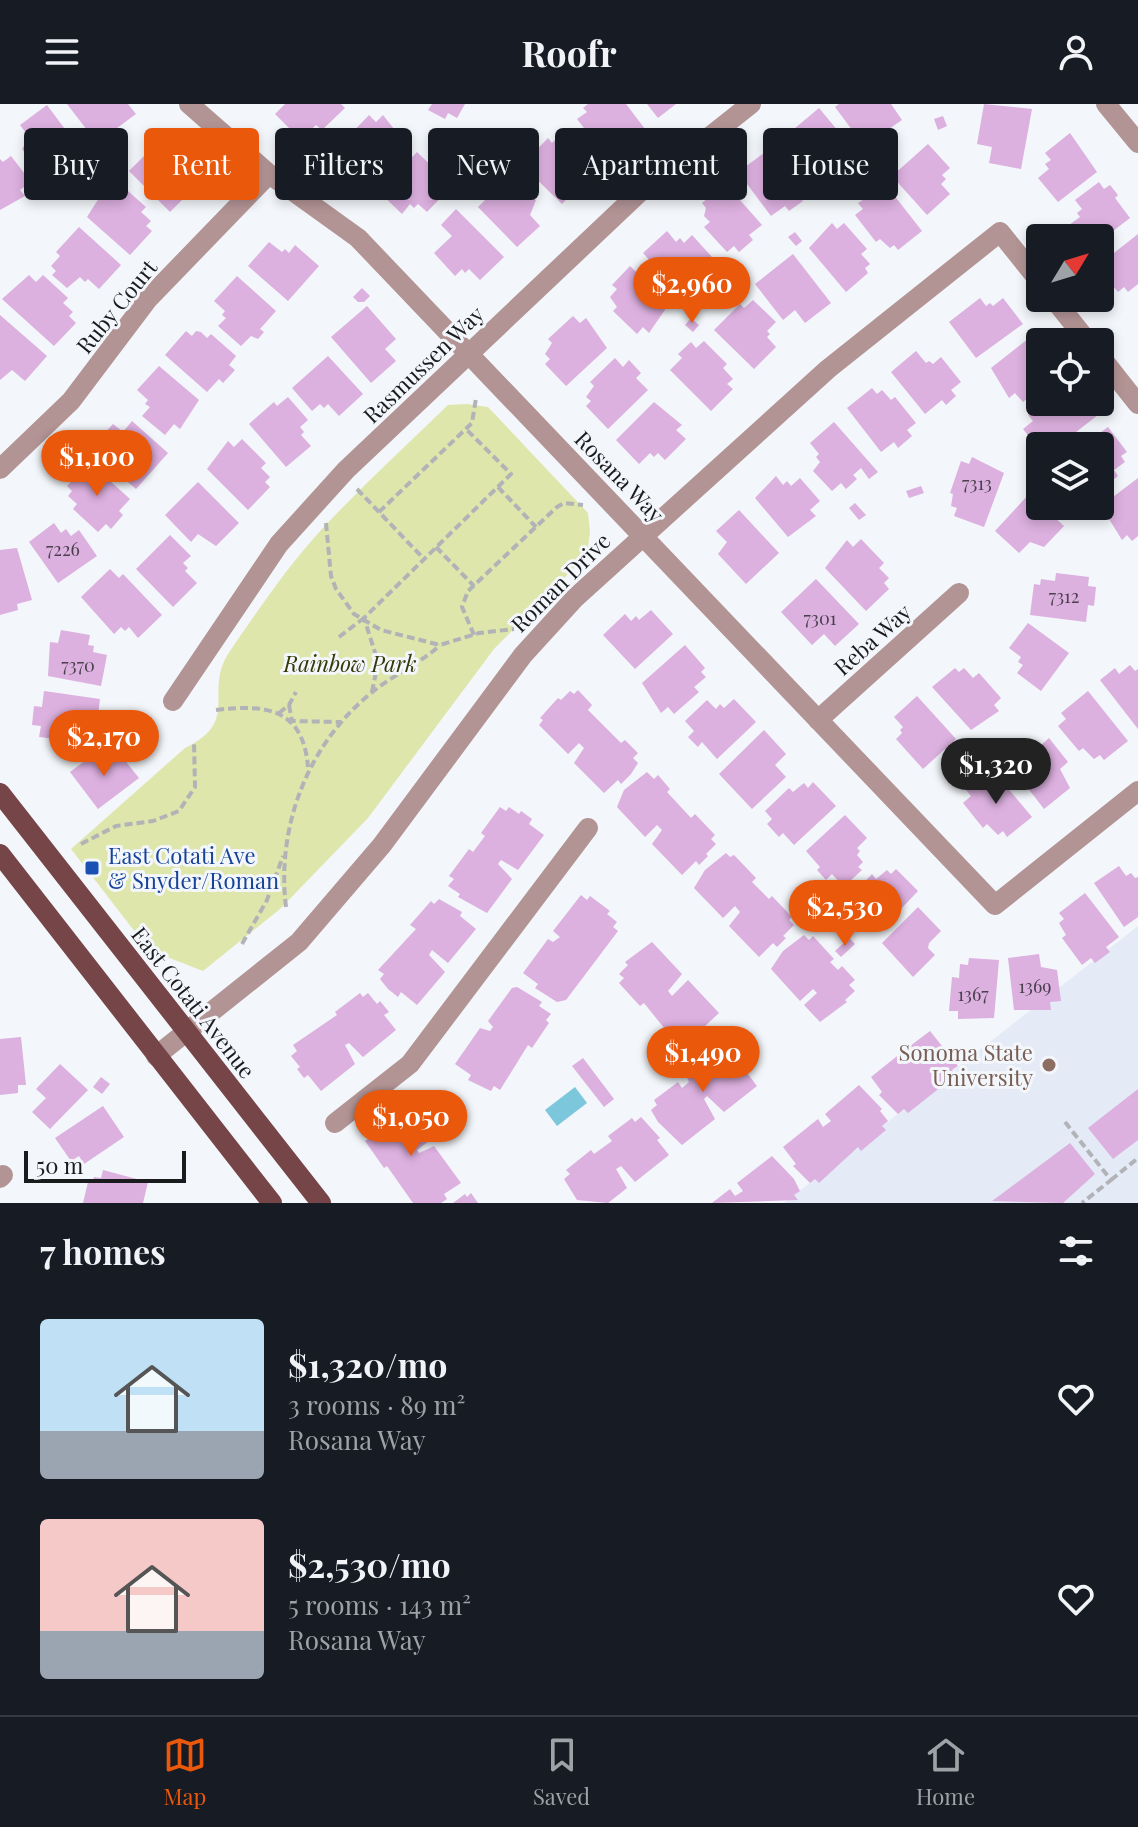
<!DOCTYPE html>
<meta charset="utf-8">
<style>
:root{--surface:#171b24;--page:#242831;--text:#f1f3f6;--muted:#9ea1a6;--line:#363941;--accent:#ea580c}
body{margin:0;font-family:"Playfair Display",serif;background:var(--page);color:var(--text);height:100vh;display:flex;flex-direction:column;font-size:30px;white-space:nowrap}
*{box-sizing:border-box;margin:0}
p{font-size:26px;color:var(--muted)}
.icon{flex:none;width:44px;height:44px;fill:none;stroke:currentColor;stroke-width:2;stroke-linecap:round;stroke-linejoin:round}
.map{position:relative;height:1099px;overflow:hidden}
.side{display:flex;flex-direction:column;background:var(--surface);flex:1}
.side>*{flex:none}
.banner{position:absolute;left:24px;top:24px;width:1090px;height:72px;display:flex;gap:16px}
.needle{width:52px;rotate:52deg}
.tools{position:absolute;left:1026px;top:120px;display:grid;gap:16px}
.tools a{display:grid;place-items:center;width:88px;height:88px;border-radius:8px;background:var(--surface);box-shadow:0 4px 12px #0003;font-size:40px}
.scale{position:absolute;left:24px;bottom:20px;width:162px;box-sizing:border-box;padding-left:8px;border:4px solid #1a1b1d;border-top:0;font-size:22px;line-height:28px;white-space:nowrap;color:#1a1b1d;-webkit-text-stroke:6px #f3f6fa;paint-order:stroke}
.price{position:absolute;translate:-50% -68px;padding:0 18px;border-radius:28px;background:var(--accent);color:#fff;font-size:26px;line-height:52px;filter:drop-shadow(0 2px 4px #0008)}
.price::after{content:'';position:absolute;left:50%;top:48px;width:24px;height:18px;margin-left:-12px;background:inherit;clip-path:polygon(0 0,100% 0,50% 100%)}
.price.current{background:#222;color:#fff}
ul{padding:0;list-style:none}
li{display:flex;align-items:center;gap:24px;height:200px;padding:0 40px}
li span{display:grid;place-items:center;flex:none;width:224px;height:160px;border-radius:8px;color:#555}
li>.icon{margin-inline-start:auto}
span .icon{width:96px;height:96px;fill:#fffc;stroke-width:1}
li b{font-size:34px}
h2{display:flex;justify-content:space-between;align-items:center;height:96px;padding:0 40px;font-size:34px}
.chip{padding:0 28px;border-radius:8px;background:var(--surface);box-shadow:0 4px 12px #0003;font-size:28px;line-height:72px}
.chip.current{background:var(--accent);color:#fff}
header{display:flex;justify-content:space-between;align-items:center;height:104px;padding:0 40px;background:var(--surface);font-size:36px;font-weight:700}
.tab-bar{display:flex;justify-content:space-around;align-items:center;height:112px;border-top:2px solid var(--line);background:var(--surface);font-size:22px;color:var(--muted)}
.tab-bar a{display:grid;justify-items:center;gap:4px}
.tab-bar .current{color:var(--accent)}
.map>svg:first-child{display:block}
</style>
<header><svg class="icon" aria-label="menu" viewBox="0 0 24 24"><path d="M4 6h16M4 12h16M4 18h16"/></svg>Roofr<svg class="icon" aria-label="person" viewBox="0 0 24 24"><circle cx="12" cy="8" r="4"/><path d="M4 21q1-7 8-7t8 7"/></svg></header>
<div class="map">
<svg width="1138" height="1099" viewBox="0 0 1138 1099">
<rect width="100%" height="100%" fill="#f3f6fa"/>
<path fill="#e4ebf6" d="M1138,822V1099H784Z"/>
<path fill="#dfe6ac" d="M467,300L488,303L588,409L590,428L587,451L494,545L368,714L280,805L203,867L149,846L71,745L185,644C242,617 202,587 230,547C259,505 287,463 322,425C362,382 406,342 448,301Z"/>
<path fill="#7dc7dd" d="M575,983L587,999L557,1022L545,1006Z"/>
<g fill="#dcb0df">
<path d="M67,0H128L136,10L97,39Z"/>
<path d="M285,0H341L345,4L322,26L316,21L305,31L302,27L297,32L275,10Z"/>
<path d="M432,0H465L457,14L448,9L445,15L428,6Z"/>
<path d="M588,0H626L645,25L620,45L612,34L597,41L577,15L587,8L583,4Z"/>
<path d="M647,0H676L658,14Z"/>
<path d="M839,0H891L902,16L864,42L835,3Z"/>
<path d="M984,0L1032,5L1021,65L989,59L992,43L977,40Z"/>
<path d="M47,1L82,48L44,75L22,45L29,33L20,21Z"/>
<path d="M819,4L853,45L836,59L839,63L827,73L822,67L815,73L795,48L803,36L794,25Z"/>
<path d="M369,11L376,18L383,11L405,39L366,80L343,58L348,53L344,49L349,43L347,34Z"/>
<path d="M943,12L947,22L938,26L934,15Z"/>
<path d="M1070,29L1097,68L1058,98L1038,74L1049,65L1045,60L1051,56L1045,49Z"/>
<path d="M560,31L581,52L573,60L578,65L574,69L584,78L562,100L522,61L548,34L552,39Z"/>
<path d="M161,35L188,61L181,68L186,72L182,75L193,85L170,108L129,67Z"/>
<path d="M513,39L520,48L511,56L504,47Z"/>
<path d="M928,40L950,64L942,71L946,75L941,80L950,90L927,111L892,72Z"/>
<path d="M417,48L442,72L439,78L448,86L427,108L418,100L414,104L410,100L402,110L379,88Z"/>
<path d="M764,49L782,60L786,56L806,84L798,90L803,97L789,107L785,102L771,112L738,68Z"/>
<path d="M11,52L31,78L20,86L25,92L0,106V55L3,58Z"/>
<path d="M514,74L536,96L530,111L540,122L517,143L478,103L502,79L505,83Z"/>
<path d="M1099,78L1104,85L1110,81L1118,91L1115,94L1130,114L1100,137V134H1079L1069,121L1080,113L1077,109L1082,105L1075,96Z"/>
<path d="M725,79L762,121L749,131L753,136L739,148L734,142L727,148L704,123L710,118L704,112L706,104L702,99Z"/>
<path d="M120,80L146,103L141,108L151,117L146,122L152,127L130,151L87,113L106,83L112,89Z"/>
<path d="M886,81L922,127L898,146L894,141L890,144L880,135L876,138L855,111L863,105L858,99Z"/>
<path d="M456,105L504,153L480,176L469,165L465,169L462,165L455,172L434,149L452,132L441,121Z"/>
<path d="M832,119L837,125L844,119L867,145L861,150L870,160L865,164L868,169L846,188L809,144Z"/>
<path d="M79,123L121,161L99,185L88,175L85,178L80,173L67,184L52,171L56,167L51,162L60,152L56,148Z"/>
<path d="M667,127L676,138L680,134L684,139L692,131L712,153L703,161L709,168L699,177L695,173L679,188L643,149Z"/>
<path d="M795,128L802,137L796,142L788,133Z"/>
<path d="M1138,130V180L1128,188L1124,183L1118,188L1100,166V160Z"/>
<path d="M269,138L282,148L285,145L289,149L295,141L319,162L288,197L248,162Z"/>
<path d="M793,150L831,199L805,219L795,206L783,216L755,180Z"/>
<path d="M630,162L669,200L649,229L643,223L637,230L613,207L617,203L610,193L617,185L612,181Z"/>
<path d="M29,171L36,178L43,171L68,194L63,199L73,208L69,212L76,219L54,242L2,195Z"/>
<path d="M237,172L276,207L260,225L264,228L258,235L251,232L241,242L218,222L226,214L222,211L225,207L214,197Z"/>
<path d="M362,184L370,192L364,198H358L353,193Z"/>
<path d="M980,194L986,202L990,199L993,202L1003,194L1023,220L976,254L949,218Z"/>
<path d="M753,196L776,218L767,227L770,230L767,233L776,243L754,265L714,226L740,200L744,204Z"/>
<path d="M367,202L396,235L385,245L396,257L371,279L331,233Z"/>
<path d="M0,211L47,252L25,277L12,266L0,276Z"/>
<path d="M573,212L580,219L586,214L607,244L566,282L545,260L550,255L545,250L552,239L548,235Z"/>
<path d="M691,214L699,221L693,228L685,221Z"/>
<path d="M186,227L192,232L196,227L201,228L207,234L211,230L236,252L229,261L235,266L223,279L219,275L207,288L165,251Z"/>
<path d="M1033,231L1040,239V285L1023,298L1015,289L1009,294L991,264Z"/>
<path d="M704,237L727,260L723,264L733,275L727,280L733,285L711,307L670,266L682,254L678,250L691,238L696,244Z"/>
<path d="M916,247L926,259L929,257L933,260L941,253L961,278L951,286L956,292L946,301L942,296L925,310L891,268Z"/>
<path d="M328,252L363,290L339,312L328,300L324,304L320,300L312,307L292,284Z"/>
<path d="M615,254L623,263L629,256L641,269L636,274L648,286L608,325L586,302L591,297L586,293L594,282L590,278Z"/>
<path d="M159,262L199,296L180,325L174,320L165,331L142,312L150,303L145,300L148,296L137,286Z"/>
<path d="M872,284L877,290L882,286L891,296L895,293L916,319L907,326L912,332L898,344L894,338L881,348L847,304Z"/>
<path d="M288,293L308,316L300,323L304,328L301,331L311,342L286,363L249,320L274,298L277,302Z"/>
<path d="M654,298L682,321L676,326L686,335L665,356L658,349L654,353L650,349L639,360L616,336Z"/>
<path d="M1043,298H1088L1098,311L1058,342H1040V346L1023,325L1033,317L1028,311Z"/>
<path d="M132,317L168,349L136,385L90,345L113,320L123,328Z"/>
<path d="M834,318L878,368L869,375L861,364L853,371L857,375L846,385L841,379L832,387L813,367L820,358L816,353L819,350L810,339Z"/>
<path d="M1108,323L1127,348L1121,352L1125,358L1114,366L1118,372L1100,386V342H1082Z"/>
<path d="M242,335L266,359L261,364L270,373L265,378L270,383L248,406L207,365L228,337L234,343Z"/>
<path d="M972,353L1004,369L984,423L954,412L957,404L951,402L953,390L950,389L961,357L969,360Z"/>
<path d="M89,358L130,395L119,407L123,411L111,425L106,420L98,428L73,405L77,400L68,392L72,387L67,382Z"/>
<path d="M776,372L783,381L787,377L791,382L800,374L820,397L810,406L816,412L788,433L755,394Z"/>
<path d="M1138,374V432L1132,437L1127,431L1122,436L1101,402Z"/>
<path d="M198,378L239,419L216,442L198,430L191,438L165,411Z"/>
<path d="M921,382L924,389L909,394L906,387Z"/>
<path d="M1029,390L1064,422L1044,443L1030,438L1019,449L995,427Z"/>
<path d="M855,399L866,411L859,416L849,404Z"/>
<path d="M739,406L779,449L746,480L718,450L727,438L716,427Z"/>
<path d="M54,419L61,429L66,425L71,432L79,426L97,452L58,479L29,438Z"/>
<path d="M170,431L191,452L183,459L188,464L185,467L197,479L173,503L136,465Z"/>
<path d="M861,435L884,459L879,464L889,474L884,479L889,485L866,507L825,464L847,436L853,443Z"/>
<path d="M17,444L32,496L17,500L18,506L0,511V446Z"/>
<path d="M110,465L119,474L123,470L162,511L138,534L129,523L125,527L121,523L114,530L81,493Z"/>
<path d="M1056,469L1089,473L1088,482L1096,483L1094,502L1088,501L1086,518L1030,511L1034,480L1040,481L1041,475L1055,477Z"/>
<path d="M816,475L859,520L835,542L824,530L812,541L781,508Z"/>
<path d="M651,506L673,530L635,565L603,531L625,510L631,517L636,512L639,516Z"/>
<path d="M1028,519L1069,549L1041,587L1017,569L1023,561L1018,558L1021,553L1009,544Z"/>
<path d="M61,526L90,531L88,541L94,542L93,548L107,551L101,582L48,572L50,538L58,539Z"/>
<path d="M685,541L705,564L701,568L706,573L694,583L699,588L674,610L668,603L661,609L642,579Z"/>
<path d="M1130,561L1135,567L1138,565V625L1100,576L1115,564L1119,570Z"/>
<path d="M955,564L959,568L964,564L973,574L979,569L1001,594L994,601L999,607L971,626L932,583Z"/>
<path d="M578,586L592,601L588,606L621,639L625,636L638,649L633,654L638,659L631,670L621,680L618,676L604,689L574,659L584,644L579,639L568,650L539,621L543,616L540,614L558,594L561,596L570,587L574,590Z"/>
<path d="M44,587L100,595L96,627L88,626L87,632L73,630L72,637L39,633L41,622L32,621L34,602L42,603Z"/>
<path d="M1088,587L1128,637L1104,656L1100,651L1094,655L1083,644L1079,647L1058,622L1066,615L1061,609Z"/>
<path d="M917,592L956,635L923,665L896,635L902,629L900,626L903,623L894,613Z"/>
<path d="M734,595L756,618L717,655L702,638L698,643L688,633L694,627L685,617L707,596L716,605L720,600L724,604Z"/>
<path d="M764,626L786,650L775,661L786,673L752,705L719,670Z"/>
<path d="M1049,634L1068,658L1060,665L1070,684L1044,705L1010,661L1036,636L1040,642Z"/>
<path d="M119,649L139,674L98,705L70,668L94,650L100,658L105,654L108,657Z"/>
<path d="M966,661L972,670L962,676L956,667Z"/>
<path d="M647,668L654,675L658,671L670,685L667,688L691,714L695,710L715,731L711,735L716,740L706,750L708,752L699,761L696,757L682,771L652,740L662,726L657,721L645,733L617,703L624,686Z"/>
<path d="M995,669L1032,713L1007,733L1003,727L998,731L987,720L983,724L963,699L971,692L966,686Z"/>
<path d="M813,678L836,702L794,741L783,729L779,733L767,720L772,715L765,707L789,684L793,688L804,679L808,684Z"/>
<path d="M500,703L506,707L509,703L519,710L521,707L532,715L529,720L544,731L518,766L501,756L498,760L512,775L487,809L458,793L460,790L448,782L454,775L449,772L469,745L473,748L485,732L481,729Z"/>
<path d="M845,711L867,734L857,744L860,747L857,751L863,758L858,763L862,766L848,779L845,776L841,780L832,770L826,776L817,766L820,763L806,747Z"/>
<path d="M726,749L730,753L734,751L756,774L752,778L769,795L772,792L792,813L789,816L794,821L783,832L786,834L777,843L773,839L759,853L729,822L740,808L735,802L723,814L694,784L705,766Z"/>
<path d="M1119,762L1126,772L1131,769L1135,774L1138,773V813L1124,823L1094,779Z"/>
<path d="M896,765L918,787L879,828L851,807L856,801L849,794L872,770L876,775L887,766L891,770Z"/>
<path d="M1085,789L1119,833L1106,843L1110,848L1095,859L1091,854L1082,861L1062,834L1066,831L1059,819L1064,815L1059,809Z"/>
<path d="M581,791L587,796L590,792L610,807L607,810L617,818L613,823L618,827L566,896L557,898L535,884L538,880L523,869L548,835L553,838L560,833L553,827Z"/>
<path d="M439,795L462,808L460,812L476,825L448,859L432,846L429,851L445,868L417,901L401,888L398,893L388,885L380,875L384,870L378,866L416,825L410,821L431,797L434,800Z"/>
<path d="M918,803L941,827L929,839L928,844L935,851L913,873L882,839Z"/>
<path d="M804,831L809,836L813,832L834,855L830,858L838,866L842,862L855,876L849,881L855,887L845,896L847,898L820,918L804,901L817,889L813,885L800,897L771,865L783,847Z"/>
<path d="M849,834L855,840L841,853L835,847Z"/>
<path d="M652,838L682,870L668,887L672,892L688,876L719,909L704,923L707,926L687,942L681,936L677,940L644,899L640,902L619,879L624,874L619,870L628,861L625,858Z"/>
<path d="M1039,850L1041,863L1057,866L1061,897L1050,898L1051,906H1014L1008,854Z"/>
<path d="M969,854L999,856L994,914L958,915V907H949L952,873L959,874L960,860L968,861Z"/>
<path d="M517,883L542,898L539,902L551,910L546,916L549,919L532,944L528,941L500,986L494,982L491,987L468,976L471,971L455,960L480,924L490,927L493,923L488,917L512,884Z"/>
<path d="M360,889L363,893L368,889L377,900L380,897L389,908L384,911L396,926L363,953L349,939L345,941L355,960L321,987L308,971L304,974L297,965L300,963L291,952L297,947L293,941L337,911L335,908Z"/>
<path d="M930,927L958,962L952,966L956,971L908,1009L904,1005L898,1010L879,991L882,988L871,973L906,945L910,951L915,948L910,942Z"/>
<path d="M21,933L26,981H18V989L0,991V935Z"/>
<path d="M722,943L725,947L730,944L738,955L741,953L748,962L744,965L757,982L724,1008L707,992L704,995L715,1015L682,1041L658,1018L651,1006L657,1001L654,996L678,978L682,984L689,978L683,964L691,958L696,963Z"/>
<path d="M583,954L614,995L604,1003L572,962Z"/>
<path d="M60,960L88,986L50,1025L32,1008L46,994L36,985Z"/>
<path d="M101,973L110,980L102,990L93,983Z"/>
<path d="M859,981L882,1005L880,1007L888,1017L882,1022L886,1026L861,1047L858,1043L819,1079L815,1075L810,1079L793,1062L796,1060L783,1043L818,1015L823,1023L831,1017L825,1010Z"/>
<path d="M1138,985V1036L1113,1055L1088,1024Z"/>
<path d="M103,1002L124,1033L84,1060L79,1052L71,1057L55,1034Z"/>
<path d="M403,1002L429,1037L417,1046L419,1049L434,1042L461,1079L444,1090L447,1095L441,1099H413L387,1062L384,1064L365,1037L368,1035L364,1030L374,1022L371,1019Z"/>
<path d="M641,1013L660,1034L657,1036L669,1051L635,1078L621,1062L616,1065L627,1084L608,1099L577,1096L564,1075L570,1070L566,1066L591,1046L594,1050L612,1037L608,1032L632,1014L635,1018Z"/>
<path d="M1070,1039L1095,1070L1063,1099L992,1097Z"/>
<path d="M772,1052L794,1075L800,1087L794,1091L798,1096L712,1099L730,1085L735,1092L743,1087L737,1079Z"/>
<path d="M103,1066L148,1078L143,1099H83L88,1078L92,1079L94,1073L101,1074Z"/>
<path d="M471,1089L478,1099H453L465,1090L467,1093Z"/>
</g>
<g fill="none" stroke-linecap="round" stroke-linejoin="round">
<g stroke="#b1b3b7" stroke-width="4" stroke-dasharray="8 4" stroke-linecap="butt">
<path d="M498,383L536,423"/>
<path d="M357,385L424,455"/>
<path d="M379,408L472,319L476,294"/>
<path d="M326,419L331,472L336,485L354,510L381,526L440,541L479,529L514,525"/>
<path d="M436,443L474,482"/>
<path d="M474,531L462,503L468,487L557,403L564,399L583,401"/>
<path d="M339,533L364,514"/>
<path d="M372,588L378,558L364,514L511,370L466,325"/>
<path d="M289,601L292,617L341,618"/>
<path d="M216,606C266,600 303,604 308,663"/>
<path d="M279,609L289,601L296,588"/>
<path d="M81,740L116,722L153,717L179,707L195,683L194,637"/>
<path d="M286,803C276,721 309,637 375,586C395,570 421,559 440,541"/>
<path d="M242,840L267,796L283,752"/>
<path d="M1065,1018L1111,1076L1082,1099"/>
<path d="M1111,1076L1138,1054"/>
</g>
<g stroke="#b39495" stroke-width="20">
<path d="M189,0L269,70L358,134L995,801L1138,687"/>
<path d="M1106,0L1138,39"/>
<path d="M1053,194L1088,238"/>
<path d="M1100,252L1138,300"/>
<path d="M0,365L71,297L148,195L269,70"/>
<path d="M173,597L279,440L346,366L641,87L751,0"/>
<path d="M818,616L959,489"/>
<path d="M156,952L299,838L382,741L523,551L575,494L828,265L1000,128L1040,178"/>
<path d="M335,1019L410,960L588,724"/>
<path d="M0,1074L3,1071"/>
</g>
<g stroke="#764548" stroke-width="20">
<path d="M0,689L321,1099"/>
<path d="M0,750L272,1099"/>
</g>
</g>
<rect fill="#1a4fb4" stroke="#f3f6fa" stroke-width="3" x="84" y="756" width="16" height="16" rx="4"/>
<circle fill="#8d6e63" stroke="#f3f6fa" stroke-width="3" cx="1049" cy="961" r="8"/>
<g text-anchor="middle" dominant-baseline="central" stroke-width="6" stroke-linejoin="round" paint-order="stroke">
<g font-size="18" fill="#4a404e">
<text x="977" y="379">7313</text>
<text x="63" y="445">7226</text>
<text x="1064" y="492">7312</text>
<text x="820" y="514">7301</text>
<text x="78" y="561">7370</text>
<text x="1035" y="882">1369</text>
<text x="973" y="890">1367</text>
</g>
<g font-size="22" fill="#1a1b1d" stroke="#f3f6fa">
<text transform="translate(116 202) rotate(-51)">Ruby Court</text>
<text transform="translate(423 260) rotate(-44)">Rasmussen Way</text>
<text transform="translate(620 372) rotate(46)">Rosana Way</text>
<text transform="translate(560 478) rotate(-45)">Roman Drive</text>
<text transform="translate(872 535) rotate(-42)">Reba Way</text>
<text transform="translate(194 898) rotate(52)">East Cotati Avenue</text>
</g>
<g font-size="22" font-style="italic" fill="#343808" stroke="#f3f6fa">
<text x="350" y="559">Rainbow Park</text>
</g>
<g font-size="22" fill="#164399" stroke="#f3f6fa" text-anchor="start">
<text x="108" y="751">East Cotati Ave<tspan x="108" dy="25">&amp; Snyder/Roman</tspan></text>
</g>
<g font-size="22" fill="#785e54" stroke="#f3f6fa" text-anchor="end">
<text x="1033" y="948">Sonoma State<tspan x="1033" dy="25">University</tspan></text>
</g>
</g>
</svg>
<div class="tools">
<a><svg class="needle" viewBox="-14 -14 28 28"><path d="M0-13l5 13h-10z" fill="#e53935"/><path d="M0 13l5-13h-10z" fill="#9ea1a6"/></svg></a>
<a><svg class="icon" aria-label="locate" viewBox="0 0 24 24"><circle cx="12" cy="12" r="6"/><path d="M12 2v4M12 18v4M2 12h4M18 12h4"/></svg></a>
<a><svg class="icon" aria-label="layers" viewBox="0 0 24 24"><path d="M12 4l9 5-9 5-9-5zM3 14l9 5 9-5"/></svg></a>
</div>
<div class="scale">50 m</div>
<b class="price" style="left:692px;top:221px">$2,960</b>
<b class="price" style="left:97px;top:394px">$1,100</b>
<b class="price" style="left:104px;top:674px">$2,170</b>
<b class="price current" style="left:996px;top:702px">$1,320</b>
<b class="price" style="left:845px;top:844px">$2,530</b>
<b class="price" style="left:703px;top:990px">$1,490</b>
<b class="price" style="left:411px;top:1054px">$1,050</b>
<div class="banner">
<a class="chip">Buy</a>
<a class="chip current">Rent</a>
<a class="chip">Filters</a>
<a class="chip">New</a>
<a class="chip">Apartment</a>
<a class="chip">House</a>
</div>
</div>
<section class="side">
<h2>7 homes<svg class="icon" aria-label="filters" viewBox="0 0 24 24"><path d="M4 7h16M4 17h16"/><circle cx="9" cy="7" r="2"/><circle cx="15" cy="17" r="2"/></svg></h2>
<ul>
<li><span style="background:linear-gradient(#bfe0f5 70%,#9aa5b1 0)"><svg class="icon" aria-label="home" viewBox="0 0 24 24"><path d="M3 11l9-7 9 7M6 9v11h12V9"/></svg></span><div><b>$1,320/mo</b><p>3 rooms · 89 m²</p><p>Rosana Way</p></div><svg class="icon" aria-label="heart" viewBox="0 0 24 24"><path d="M12 20l-8-8c-3-5 5-10 8-4 3-6 11-1 8 4z"/></svg></li>
<li><span style="background:linear-gradient(#f6c9c9 70%,#9aa5b1 0)"><svg class="icon" aria-label="home" viewBox="0 0 24 24"><path d="M3 11l9-7 9 7M6 9v11h12V9"/></svg></span><div><b>$2,530/mo</b><p>5 rooms · 143 m²</p><p>Rosana Way</p></div><svg class="icon" aria-label="heart" viewBox="0 0 24 24"><path d="M12 20l-8-8c-3-5 5-10 8-4 3-6 11-1 8 4z"/></svg></li>
</ul>
</section>
<nav class="tab-bar">
<a class="current"><svg class="icon" aria-label="map" viewBox="0 0 24 24"><path d="M3 6l6-2 6 2 6-2v14l-6 2-6-2-6 2zM9 4v14M15 6v14"/></svg>Map</a>
<a><svg class="icon" aria-label="saved" viewBox="0 0 24 24"><path d="M7 4h10v16l-5-4-5 4z"/></svg>Saved</a>
<a><svg class="icon" aria-label="home" viewBox="0 0 24 24"><path d="M3 11l9-7 9 7M6 9v11h12V9"/></svg>Home</a>
</nav>
